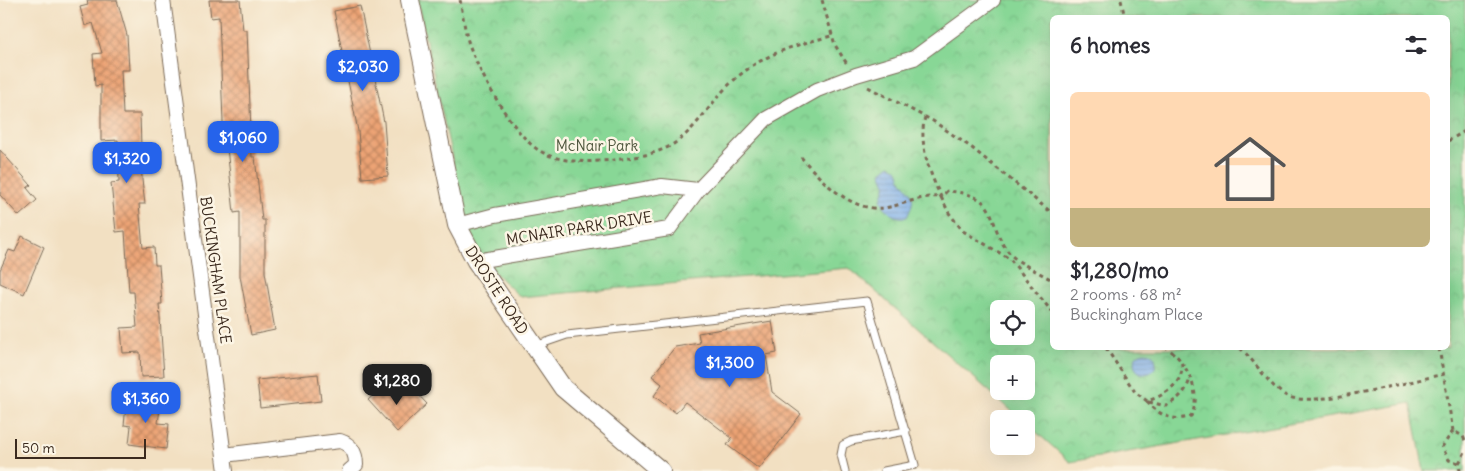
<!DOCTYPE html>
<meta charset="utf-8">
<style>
:root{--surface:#fff;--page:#f2f2f3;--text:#2b2b33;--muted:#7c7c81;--line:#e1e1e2;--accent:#2563eb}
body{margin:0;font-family:Delius,sans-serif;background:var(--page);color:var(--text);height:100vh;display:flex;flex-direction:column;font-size:19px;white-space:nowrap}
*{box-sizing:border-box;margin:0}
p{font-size:16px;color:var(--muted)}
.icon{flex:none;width:28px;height:28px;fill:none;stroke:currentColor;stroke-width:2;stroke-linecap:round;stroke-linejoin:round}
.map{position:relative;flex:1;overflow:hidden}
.drawer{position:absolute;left:1050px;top:15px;width:400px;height:335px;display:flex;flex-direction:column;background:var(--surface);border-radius:8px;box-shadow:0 5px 20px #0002}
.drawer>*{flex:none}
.fabs{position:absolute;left:990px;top:300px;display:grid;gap:10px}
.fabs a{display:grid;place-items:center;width:45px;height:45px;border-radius:8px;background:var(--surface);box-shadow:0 5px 20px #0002;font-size:25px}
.scale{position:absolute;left:15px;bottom:12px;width:131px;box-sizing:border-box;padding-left:5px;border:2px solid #3b2a1e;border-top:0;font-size:14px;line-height:18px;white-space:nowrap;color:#3b2a1e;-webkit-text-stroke:4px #fcf5e5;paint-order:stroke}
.price{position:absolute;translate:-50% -42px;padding:0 11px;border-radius:10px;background:var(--accent);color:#fff;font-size:16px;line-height:32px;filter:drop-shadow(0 1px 2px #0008)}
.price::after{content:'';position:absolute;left:50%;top:30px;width:15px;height:11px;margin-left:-8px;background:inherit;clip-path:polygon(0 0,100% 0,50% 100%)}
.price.active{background:#222;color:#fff}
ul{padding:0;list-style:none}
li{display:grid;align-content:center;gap:10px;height:265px;padding:0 20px}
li+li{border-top:1px solid var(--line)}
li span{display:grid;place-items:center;height:155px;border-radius:8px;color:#555}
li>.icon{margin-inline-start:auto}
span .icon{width:90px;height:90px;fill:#fffc;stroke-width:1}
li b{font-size:21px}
h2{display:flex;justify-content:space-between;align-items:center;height:60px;padding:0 20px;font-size:21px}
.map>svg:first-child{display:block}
</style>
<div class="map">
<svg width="1465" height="471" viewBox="0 0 1465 471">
<defs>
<pattern id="park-crowns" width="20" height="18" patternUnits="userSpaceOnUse" patternTransform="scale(1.25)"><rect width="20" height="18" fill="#88d796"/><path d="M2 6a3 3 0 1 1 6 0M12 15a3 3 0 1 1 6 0" fill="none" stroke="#76b981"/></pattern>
<pattern id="water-rules" width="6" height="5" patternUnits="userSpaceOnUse" patternTransform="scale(1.25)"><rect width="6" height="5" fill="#7fb1eb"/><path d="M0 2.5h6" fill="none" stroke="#6990be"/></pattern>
<pattern id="building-cross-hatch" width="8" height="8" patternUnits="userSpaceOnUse" patternTransform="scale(1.25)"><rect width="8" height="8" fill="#eca374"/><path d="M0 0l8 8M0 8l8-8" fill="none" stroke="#c0855f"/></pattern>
</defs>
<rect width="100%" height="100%" fill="#fcf5e5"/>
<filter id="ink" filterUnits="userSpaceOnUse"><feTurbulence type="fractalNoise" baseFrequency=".02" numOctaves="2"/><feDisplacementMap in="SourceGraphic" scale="10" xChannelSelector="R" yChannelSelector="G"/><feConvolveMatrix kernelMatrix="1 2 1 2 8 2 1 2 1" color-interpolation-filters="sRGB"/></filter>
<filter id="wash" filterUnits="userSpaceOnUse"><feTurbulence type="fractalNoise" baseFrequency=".0096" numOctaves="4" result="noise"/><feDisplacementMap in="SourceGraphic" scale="20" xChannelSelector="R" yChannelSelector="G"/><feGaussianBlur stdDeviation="1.12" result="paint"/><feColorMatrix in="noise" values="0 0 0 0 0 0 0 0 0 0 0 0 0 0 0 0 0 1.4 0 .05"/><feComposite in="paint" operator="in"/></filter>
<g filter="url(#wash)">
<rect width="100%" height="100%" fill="#f2e0c2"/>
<path fill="url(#park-crowns)" stroke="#62805a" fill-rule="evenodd" d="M417,0H1465V471H1424L1411,403L1070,462L1026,423V419H1021L849,268L520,297L468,247L451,153ZM1052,18H1448V348H1052ZM999,309H1026V336H999ZM999,364H1026V391H999Z"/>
<g fill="url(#water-rules)" stroke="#5d6e84">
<path d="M890,165C901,169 898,173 902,182C915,195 915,200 907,217C893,219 887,212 881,200L886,184L881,172Z"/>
<circle cx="1145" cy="363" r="11"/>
</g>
<g id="blocks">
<g fill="url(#building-cross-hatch)">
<path d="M87,0H117L127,35L129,70H121L123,114H140L142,180L145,204H139L143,248L154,247L155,265H159L162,304H159L164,376L141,377L140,352L123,353L121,328L137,327L134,292H129L125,231L116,232L111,183L119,182L118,140L101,141V85L95,86L93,54L102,53L93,23L85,26L80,7L88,5Z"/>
<path d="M209,0H240L243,30H247L252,157H255L262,220H265V272L275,330L251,335L240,276V212L234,213L227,148H224L219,17L211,18Z"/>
<path d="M360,6L384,122L388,176L362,178L358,131L334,11Z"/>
<path d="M0,150L31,185L27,188L37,200L19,216L0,195Z"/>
<path d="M22,236L44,247L24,294L0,283V270L9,250L15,252Z"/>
<path d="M772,321L777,353L766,355L772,392L801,414L759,469L727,445L732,438L685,402L676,413L654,396L662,384L652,376L675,347L700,343L698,333Z"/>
<path d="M318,374L321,401L260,408L257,380Z"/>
<path d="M387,383L401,398L412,388L427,404L397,432L368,400Z"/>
<path d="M127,397L161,402L158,423L169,424L166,449L129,444L131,426L124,425Z"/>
</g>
</g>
</g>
<g filter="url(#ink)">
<use href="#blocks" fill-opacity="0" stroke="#7b6a57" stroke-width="1"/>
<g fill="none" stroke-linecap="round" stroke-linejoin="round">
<g stroke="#7b6a57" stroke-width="9">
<g id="service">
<path d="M535,346L567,335L867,301L915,465L884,471"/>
<path d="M845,471L841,455L843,445L851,441L906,431"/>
</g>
</g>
<g stroke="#7b6a57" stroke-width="16">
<g id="minor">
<path d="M163,0L226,471"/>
<path d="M698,190L766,119L817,90L856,75L914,58L993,0"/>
<path d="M457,225L495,215L662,186L698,190L669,229L476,261"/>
<path d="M224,455L340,441C352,445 356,453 356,465L349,471"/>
</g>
</g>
<g stroke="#7b6a57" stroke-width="20">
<path id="tertiary" d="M410,0L457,225L476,261L563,388L661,471"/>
</g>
<g stroke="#7b6a57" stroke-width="3" stroke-dasharray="4 4" stroke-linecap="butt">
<path d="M460,0C463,13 464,28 468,41C477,70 514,136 540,151C562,164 591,162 614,160C636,157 662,154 679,140C696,127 708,108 722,92C754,57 787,47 831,36"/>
<path d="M822,0L835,45L847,64"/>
<path d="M1121,0L1125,18"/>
<path d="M868,87L933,121L972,148L1052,213"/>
<path d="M925,117C918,143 930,174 941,197L947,191C1006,195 983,225 1012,256C1021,264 1042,274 1052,280"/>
<path d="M1448,141L1465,131"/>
<path d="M801,157C821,180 850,212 884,208C904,205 920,195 941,197L949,213L963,231L1010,259L1052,312"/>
<path d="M1106,348L1135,392L1147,401C1161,397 1183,385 1182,366C1182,359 1172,352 1167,348"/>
<path d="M1240,348C1255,360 1271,390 1289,397C1316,407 1412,381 1444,374"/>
<path d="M1439,348L1453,431L1463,436L1465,441"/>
<path d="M1147,401C1158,414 1172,423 1191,416C1200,399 1193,380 1183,364"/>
<path d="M1149,402L1166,406C1178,399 1187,392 1190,378"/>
<path d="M1453,431L1442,447L1449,460L1459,463"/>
<path d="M1460,471L1459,463L1465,452"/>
</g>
<use href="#service" stroke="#fff" stroke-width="7"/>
<use href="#minor" stroke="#fff" stroke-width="14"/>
<use href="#tertiary" stroke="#fff" stroke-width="18"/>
</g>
</g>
<g text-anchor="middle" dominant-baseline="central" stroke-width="5" stroke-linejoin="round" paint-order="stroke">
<g font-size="15" fill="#4e553c" stroke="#fcf5e5">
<text x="597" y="145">McNair Park</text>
</g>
<g font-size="15" fill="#3b2a1e" stroke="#fcf5e5">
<text transform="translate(579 228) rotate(-9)">MCNAIR PARK DRIVE</text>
<text transform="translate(216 270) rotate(82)">BUCKINGHAM PLACE</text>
<text transform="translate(497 290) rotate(57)">DROSTE ROAD</text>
</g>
</g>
</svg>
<div class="fabs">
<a><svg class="icon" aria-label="locate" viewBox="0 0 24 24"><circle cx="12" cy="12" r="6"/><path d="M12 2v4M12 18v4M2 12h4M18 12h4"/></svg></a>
<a>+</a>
<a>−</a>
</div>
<div class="scale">50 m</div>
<b class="price" style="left:363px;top:92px">$2,030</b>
<b class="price" style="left:243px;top:163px">$1,060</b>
<b class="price" style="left:127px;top:184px">$1,320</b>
<b class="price" style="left:730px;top:388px">$1,300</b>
<b class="price active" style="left:397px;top:406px">$1,280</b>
<b class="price" style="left:146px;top:424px">$1,360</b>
<section class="drawer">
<h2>6 homes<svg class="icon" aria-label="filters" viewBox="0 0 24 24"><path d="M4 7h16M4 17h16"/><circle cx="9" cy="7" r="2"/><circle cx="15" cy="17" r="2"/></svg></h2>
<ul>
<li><span style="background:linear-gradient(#ffd9b3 75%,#c2b280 0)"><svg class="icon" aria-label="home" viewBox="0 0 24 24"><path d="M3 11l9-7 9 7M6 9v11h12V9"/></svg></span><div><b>$1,280/mo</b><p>2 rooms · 68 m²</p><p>Buckingham Place</p></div></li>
</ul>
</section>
</div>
